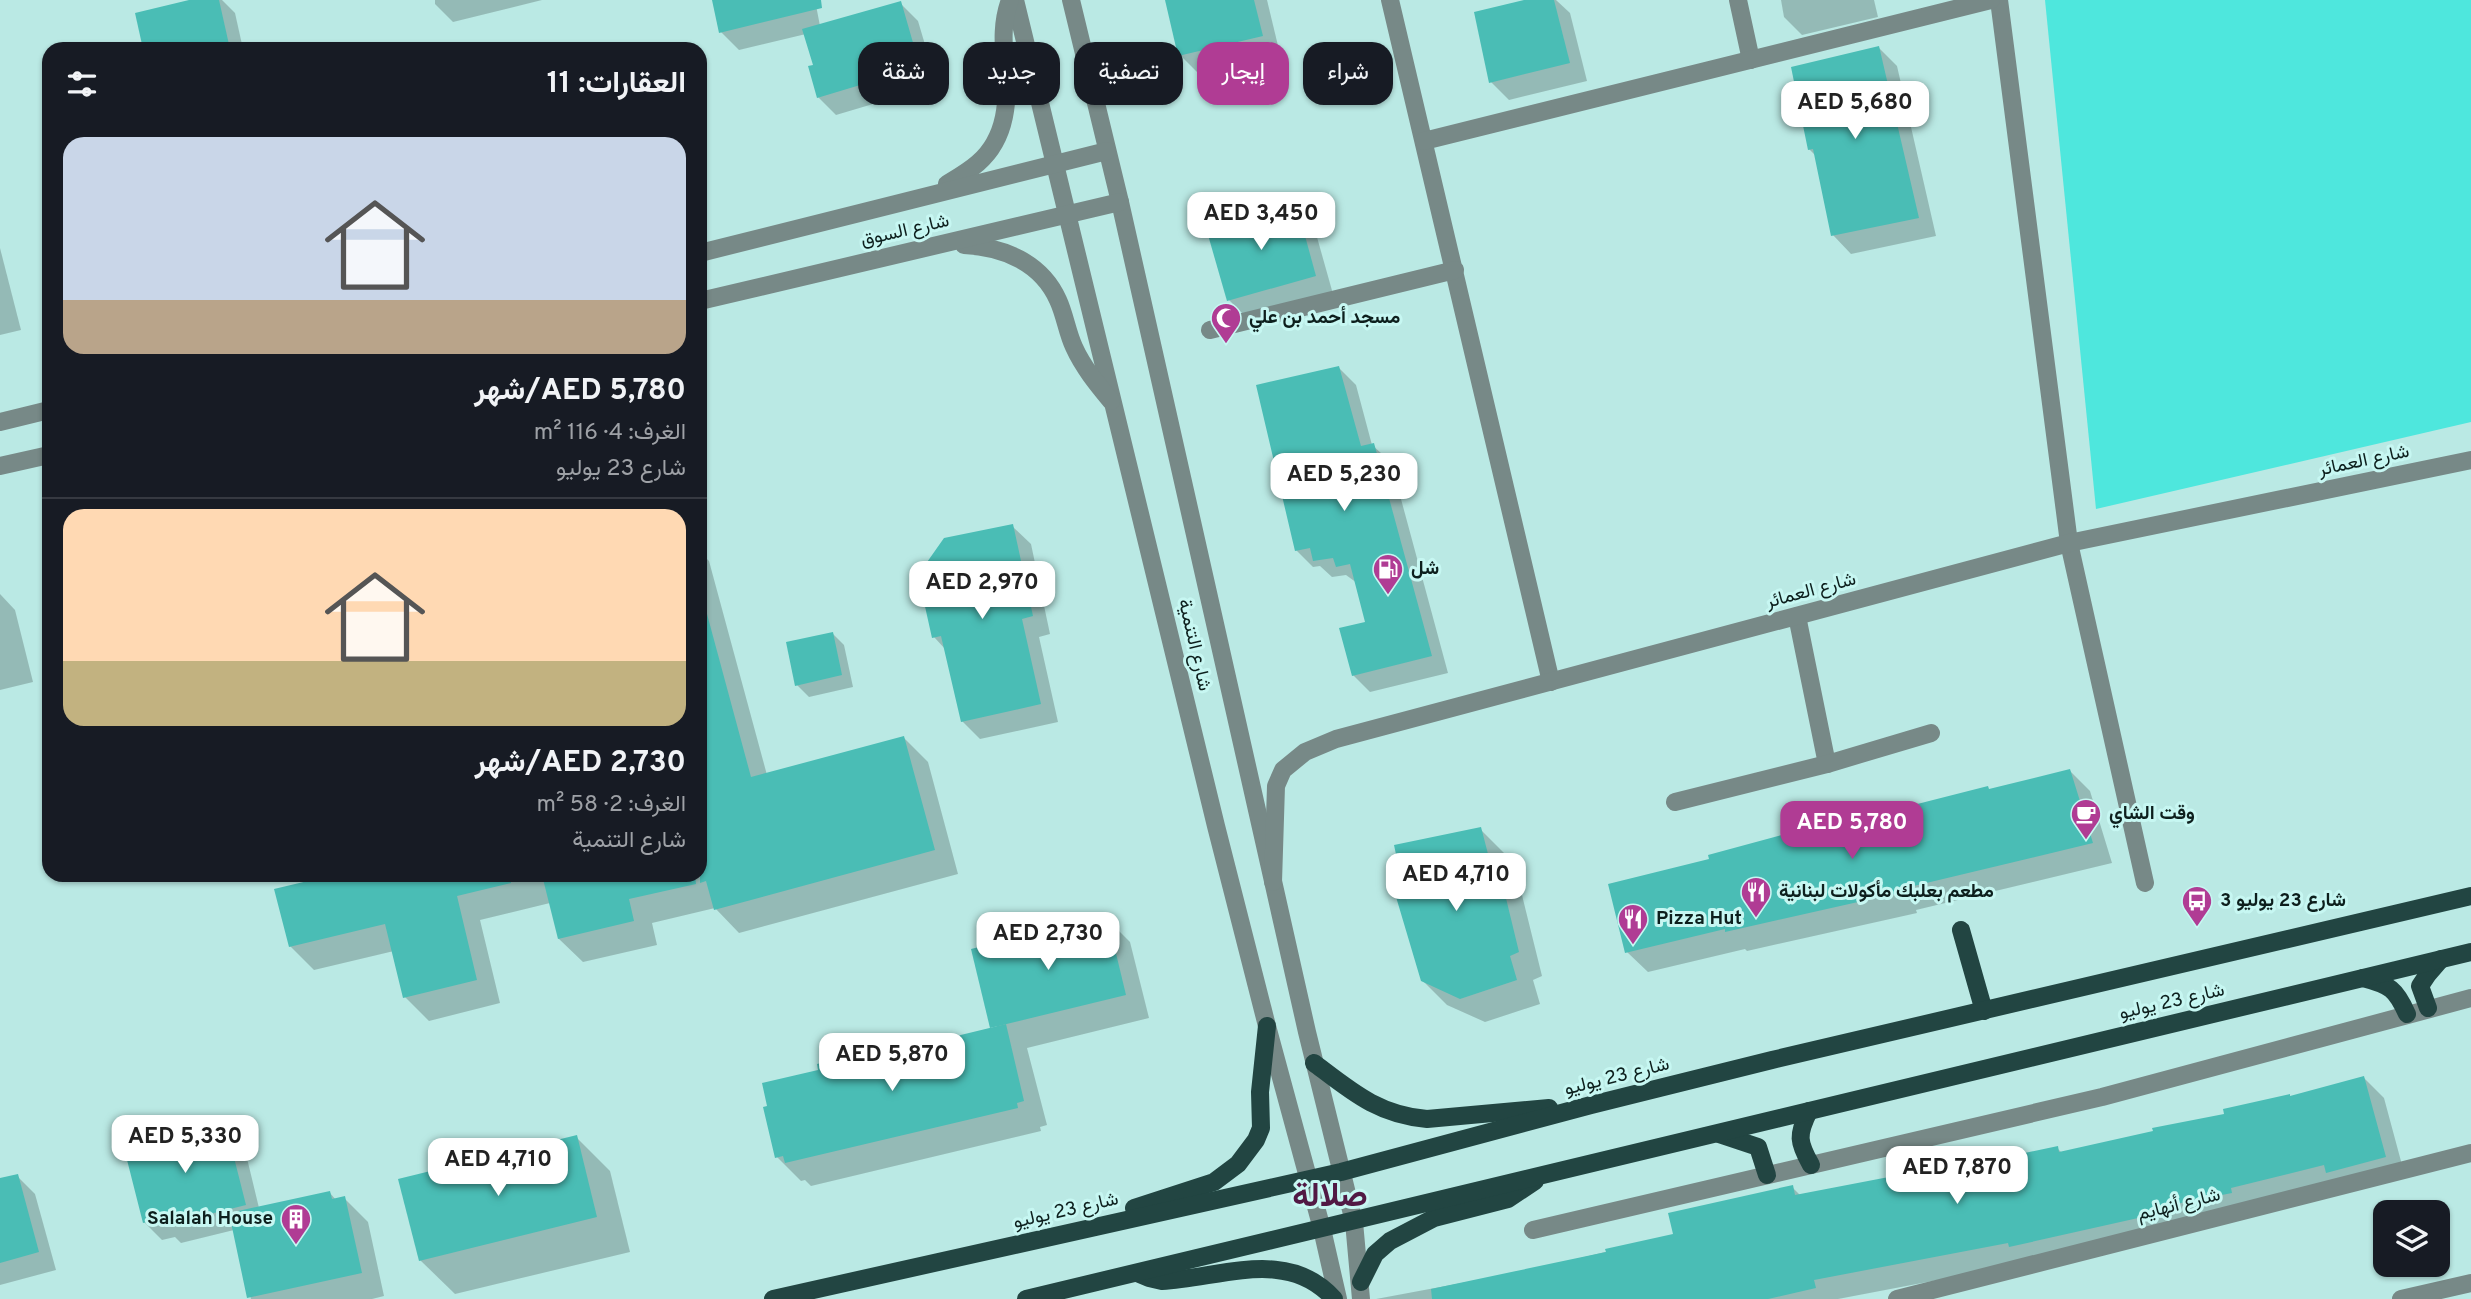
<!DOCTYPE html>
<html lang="ar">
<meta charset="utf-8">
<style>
:root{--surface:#171b24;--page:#20242c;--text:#f1f3f6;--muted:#9ea1a6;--line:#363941;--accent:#b03c94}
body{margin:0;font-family:Overpass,Vazirmatn,sans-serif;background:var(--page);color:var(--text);direction:rtl;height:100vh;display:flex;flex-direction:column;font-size:26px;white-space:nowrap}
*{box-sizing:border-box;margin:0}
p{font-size:23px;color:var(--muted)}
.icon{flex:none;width:38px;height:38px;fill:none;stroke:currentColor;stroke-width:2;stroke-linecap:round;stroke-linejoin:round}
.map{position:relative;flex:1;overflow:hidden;direction:ltr}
.drawer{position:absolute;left:42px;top:42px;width:665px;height:840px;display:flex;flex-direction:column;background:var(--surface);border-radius:21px;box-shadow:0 2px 5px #0004;direction:rtl}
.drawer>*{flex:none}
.top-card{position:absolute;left:728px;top:42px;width:665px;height:63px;direction:rtl;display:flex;gap:14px}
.buttons{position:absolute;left:2373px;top:1200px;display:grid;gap:14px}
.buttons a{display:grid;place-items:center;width:77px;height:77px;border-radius:14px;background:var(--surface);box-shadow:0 2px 5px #0004;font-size:35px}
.price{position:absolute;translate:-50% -60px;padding:0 16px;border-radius:14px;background:#fff;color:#222;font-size:23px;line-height:46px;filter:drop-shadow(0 2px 4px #0008)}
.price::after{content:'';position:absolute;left:50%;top:42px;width:21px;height:16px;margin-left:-10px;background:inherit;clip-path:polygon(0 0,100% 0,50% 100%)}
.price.current{background:var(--accent);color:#fff}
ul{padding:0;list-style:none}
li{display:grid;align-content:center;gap:14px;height:371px;padding:0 21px}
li+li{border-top:2px solid var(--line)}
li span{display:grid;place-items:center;height:217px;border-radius:21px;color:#555}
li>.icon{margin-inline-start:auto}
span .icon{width:126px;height:126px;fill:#fffc;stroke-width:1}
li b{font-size:30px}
h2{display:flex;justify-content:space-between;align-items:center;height:84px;padding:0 21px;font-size:30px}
.tag{padding:0 24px;border-radius:21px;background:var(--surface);box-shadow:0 2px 5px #0004;font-size:24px;line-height:63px}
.tag.current{background:var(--accent);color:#fff}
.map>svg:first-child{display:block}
</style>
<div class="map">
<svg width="2471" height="1299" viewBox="0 0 2471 1299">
<rect width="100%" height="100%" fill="#bae9e4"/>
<path fill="#4ee7dd" d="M2045,0H2471V422L2096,509Z"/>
<g fill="#0003">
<path d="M196,0H222L235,13L243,49H145Z"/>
<path d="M435,0H542L453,22L435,4Z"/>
<path d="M713,0H815L820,26L900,3L918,21L937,85L836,115L818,97L815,66L806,34L739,50L721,32Z"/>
<path d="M1167,0H1267L1280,54L1198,73L1180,55Z"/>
<path d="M1531,0H1556L1570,13L1587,81L1509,100L1491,82Z"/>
<path d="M1781,0H1874L1878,17L1802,35L1784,17Z"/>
<path d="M1879,48L1897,66L1936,236L1851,254L1833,235L1816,156L1809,149Z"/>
<path d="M1295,205L1313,223L1333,294L1247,318L1229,300Z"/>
<path d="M0,248L21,330L0,335Z"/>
<path d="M1339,368L1356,385L1372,445L1391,462L1448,673L1370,692L1353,675L1367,623L1357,583L1346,575L1332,577L1320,566L1313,567L1296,550Z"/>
<path d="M1012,526L1031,544L1050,634L1039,637L1058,722L980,739L962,721L946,650L934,637Z"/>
<path d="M700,552L709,561L767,775L904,738L928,762L958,874L739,933L715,908L652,923L657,945L583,962L559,939L550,903L480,920L500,1003L429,1021L405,997L394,951L314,970L290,946L340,875H700Z"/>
<path d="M0,594L15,610L33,682L0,690Z"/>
<path d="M833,634L844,645L853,687L809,697L797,685Z"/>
<path d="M2070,771L2090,791L2112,863L1916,910L1917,913L1747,951L1745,949L1648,972L1627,952L1711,860L1877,811L1881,815Z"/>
<path d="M1480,829L1504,853L1509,873L1519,883L1542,976L1533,980L1540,1004L1485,1022L1447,1005L1422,980L1403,879Z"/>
<path d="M1106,918L1130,942L1149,1018L1027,1048L1047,1125L1040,1127L1041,1131L811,1186L805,1180L801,1181L777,1157L820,1071L935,1038L939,1042L994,1029Z"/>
<path d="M2364,1078L2384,1098L2405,1176L2027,1263L1838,1299H1376L1531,1270L1675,1235L1792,1187L1801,1196L1970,1167L2057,1148L2062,1153L2226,1115Z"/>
<path d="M213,1125L221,1133L226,1132L245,1150L259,1208L330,1193L336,1200L344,1198L368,1222L384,1296L372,1299H251L234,1230L181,1243L175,1237L162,1240L144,1222Z"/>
<path d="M576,1137L610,1171L630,1252L455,1294L420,1260Z"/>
<path d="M17,1176L35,1194L56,1270L0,1285V1180Z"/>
</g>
<g fill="#4abdb5">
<path d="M189,0H219L230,49H143L135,13Z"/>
<path d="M712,0H821L822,8L719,33Z"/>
<path d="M1165,0H1254L1263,36L1178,56Z"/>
<path d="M1524,0H1554L1570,63L1489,83L1474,12Z"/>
<path d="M901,1L920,67L817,98L808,66L813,65L802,29Z"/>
<path d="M1879,46L1919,218L1831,236L1813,149L1808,150L1791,67Z"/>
<path d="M1296,203L1316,276L1227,301L1206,228Z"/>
<path d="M1339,366L1361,446L1374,443L1432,656L1352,676L1339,628L1365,622L1350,564L1336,567L1333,558L1313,561L1310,548L1295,551L1256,385Z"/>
<path d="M1013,524L1033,616L1022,619L1041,704L961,722L941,636L932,638L918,575L944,538Z"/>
<path d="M707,614L751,777L904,736L935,850L714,910L706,881L700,883V615Z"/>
<path d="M833,632L842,675L795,686L786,642Z"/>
<path d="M2070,769L2093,843L1897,890L1898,893L1725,932V929L1625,953L1608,884L1709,859L1708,855L1877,809L1878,814L1988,786L1989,789Z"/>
<path d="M1481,827L1488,854L1496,857L1519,952L1510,956L1517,980L1460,999L1421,981L1391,880L1401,878L1394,845Z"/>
<path d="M333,875H510L511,883L457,896L477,980L403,998L385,924L289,947L274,889Z"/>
<path d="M542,875H695L696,884L629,899L634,921L558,939Z"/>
<path d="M1107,916L1126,995L990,1028L971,949Z"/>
<path d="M1006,1024L1024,1101L1017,1103L1018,1108L785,1163L783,1156L775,1158L763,1107L767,1106L762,1083L818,1070L817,1064L935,1036L936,1041Z"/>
<path d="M2364,1076L2386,1157L2326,1173L2324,1165L2231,1188L2232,1193L2155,1208L2156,1214L2009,1247L2008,1243L1814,1280L1816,1288L1768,1299H1432L1431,1289L1606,1252L1605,1249L1673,1234L1668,1213L1793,1185L1795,1195L1967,1162L1968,1165L2058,1146L2059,1152L2153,1131L2152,1128L2224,1114L2223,1109L2290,1094V1096Z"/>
<path d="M214,1123L216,1133L227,1130L246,1205L162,1226L160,1219L143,1223L125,1152L136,1149L135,1143Z"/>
<path d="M577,1135L597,1217L419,1261L398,1179Z"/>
<path d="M18,1174L39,1252L0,1263V1178Z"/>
<path d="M330,1191L332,1199L345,1196L362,1273L247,1298L229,1213Z"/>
</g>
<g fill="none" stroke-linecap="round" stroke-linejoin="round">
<g stroke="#778987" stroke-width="18">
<path d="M1015,0L1216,826L1267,1026L1322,1229L1338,1299"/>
<path d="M1071,0L1120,202L1307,1032L1354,1222L1361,1299"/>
<path d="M1390,0L1551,682"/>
<path d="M1738,0L1751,60"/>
<path d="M1999,0L2069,543L2145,883"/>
<path d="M1424,141L1991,0"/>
<path d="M947,184C957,178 969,171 978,163C1007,138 1009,99 1005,64C1003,42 1002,21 1010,0"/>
<path d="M964,245C1003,247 1041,262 1058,300C1065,315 1067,332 1074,347C1083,367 1097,384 1111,401"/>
<path d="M700,253L1107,151"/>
<path d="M700,301L1120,202"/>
<path d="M1210,330L1455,270"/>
<path d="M0,422L49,410"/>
<path d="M0,466L49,455"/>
<path d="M1797,616L1827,764"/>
<path d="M1675,802L1827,764L1931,733"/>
<path d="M1273,882L1276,786L1283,770L1305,752L1336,739L2069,543L2471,460"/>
<path d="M1533,1230L2102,1097L2471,998"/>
<path d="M1897,1299L2471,1153"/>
<path d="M2401,1299L2471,1283"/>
</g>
<g stroke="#224542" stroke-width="18">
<path d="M1961,930L1984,1011"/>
<path d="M2363,978C2390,985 2396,989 2407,1014"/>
<path d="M2428,1008L2420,986L2428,974L2441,959"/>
<path d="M1314,1063C1351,1091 1378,1115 1427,1119L1549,1108"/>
<path d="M1809,1111C1797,1135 1798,1142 1811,1165"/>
<path d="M1719,1134L1758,1147L1767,1175"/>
<path d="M1134,1208L1214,1182L1238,1164L1256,1140L1261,1128L1260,1092L1267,1026"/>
<path d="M1137,1273L1149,1278L1162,1281C1221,1278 1288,1247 1334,1299"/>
<path d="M1361,1282L1375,1254L1390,1241L1434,1218L1508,1199L1535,1181"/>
<path d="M773,1299L1341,1172L1591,1105L1772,1060L2471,896"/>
<path d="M1026,1299L2471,952"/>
</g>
</g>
<defs>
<g id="mosque-pin" transform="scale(1.575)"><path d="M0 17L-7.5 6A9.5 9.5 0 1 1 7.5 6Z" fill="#b03c94" stroke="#c7f7f2"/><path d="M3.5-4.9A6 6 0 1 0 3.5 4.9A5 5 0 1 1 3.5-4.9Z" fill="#fff"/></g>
<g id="fuel-pin" transform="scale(1.575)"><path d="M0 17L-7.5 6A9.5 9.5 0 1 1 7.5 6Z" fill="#b03c94" stroke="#c7f7f2"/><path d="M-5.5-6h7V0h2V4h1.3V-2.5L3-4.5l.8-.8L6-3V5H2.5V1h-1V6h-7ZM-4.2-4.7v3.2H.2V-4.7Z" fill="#fff"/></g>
<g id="cafe-pin" transform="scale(1.575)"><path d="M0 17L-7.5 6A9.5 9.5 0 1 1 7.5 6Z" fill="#b03c94" stroke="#c7f7f2"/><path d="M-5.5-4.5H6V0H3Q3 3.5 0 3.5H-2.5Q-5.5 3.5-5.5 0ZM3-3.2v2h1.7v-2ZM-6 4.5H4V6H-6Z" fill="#fff"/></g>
<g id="restaurant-pin" transform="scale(1.575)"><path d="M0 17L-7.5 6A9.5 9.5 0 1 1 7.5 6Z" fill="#b03c94" stroke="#c7f7f2"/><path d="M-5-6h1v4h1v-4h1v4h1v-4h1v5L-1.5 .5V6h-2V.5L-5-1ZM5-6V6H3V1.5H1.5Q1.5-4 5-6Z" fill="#fff"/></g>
<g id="bus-pin" transform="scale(1.575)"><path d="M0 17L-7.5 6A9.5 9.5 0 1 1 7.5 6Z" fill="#b03c94" stroke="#c7f7f2"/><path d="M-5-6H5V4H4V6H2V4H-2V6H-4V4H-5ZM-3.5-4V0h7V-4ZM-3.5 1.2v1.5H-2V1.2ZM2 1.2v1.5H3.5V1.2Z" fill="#fff"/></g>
<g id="building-pin" transform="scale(1.575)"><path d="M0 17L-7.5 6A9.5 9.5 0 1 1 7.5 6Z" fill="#b03c94" stroke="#c7f7f2"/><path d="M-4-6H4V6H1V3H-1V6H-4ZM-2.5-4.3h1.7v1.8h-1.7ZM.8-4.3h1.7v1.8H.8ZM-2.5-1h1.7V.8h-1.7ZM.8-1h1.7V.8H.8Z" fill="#fff"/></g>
</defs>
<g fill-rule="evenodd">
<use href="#mosque-pin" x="1226" y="318"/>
<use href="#fuel-pin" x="1388" y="569"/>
<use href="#cafe-pin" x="2086" y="814"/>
<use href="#restaurant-pin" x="1756" y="892"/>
<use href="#bus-pin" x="2197" y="901"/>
<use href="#restaurant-pin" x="1633" y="919"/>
<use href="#building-pin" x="296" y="1219"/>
</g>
<g text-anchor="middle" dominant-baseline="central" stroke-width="6" stroke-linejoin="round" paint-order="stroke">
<g font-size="19" fill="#0d1f1d" stroke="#c7f7f2">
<text transform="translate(905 231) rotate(-13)">شارع السوق</text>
<text transform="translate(2364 461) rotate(-12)">شارع العمائر</text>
<text transform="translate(1811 591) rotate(-15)">شارع العمائر</text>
<text transform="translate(1194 645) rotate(77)">شارع التنمية</text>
<text transform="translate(2172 1002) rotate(-13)">شارع 23 يوليو</text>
<text transform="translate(1617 1077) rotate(-14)">شارع 23 يوليو</text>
<text transform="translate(2179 1205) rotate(-14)">شارع أنهايم</text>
<text transform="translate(1066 1211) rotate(-13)">شارع 23 يوليو</text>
</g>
<g font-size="19" font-weight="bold" fill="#0d1f1d" stroke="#c7f7f2" text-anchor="start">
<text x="1249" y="318">مسجد أحمد بن علي</text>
<text x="1411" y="569">شل</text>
<text x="2109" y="814">وقت الشاي</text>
<text x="1779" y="892">مطعم بعلبك مأكولات لبنانية</text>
<text x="2220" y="901">شارع 23 يوليو 3</text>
<text x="1656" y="919">Pizza Hut</text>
<text x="273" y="1219" text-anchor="end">Salalah House</text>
</g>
<g font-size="33" font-weight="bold" fill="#511944" stroke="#c7f7f2">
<text x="1330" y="1198">صلالة</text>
</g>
</g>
</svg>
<div class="buttons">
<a><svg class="icon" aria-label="layers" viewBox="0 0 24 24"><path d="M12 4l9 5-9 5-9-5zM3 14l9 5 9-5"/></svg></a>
</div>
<b class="price" style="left:1855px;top:141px">AED 5,680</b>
<b class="price" style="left:1261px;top:252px">AED 3,450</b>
<b class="price" style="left:1344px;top:513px">AED 5,230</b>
<b class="price" style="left:982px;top:621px">AED 2,970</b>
<b class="price current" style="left:1852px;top:861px">AED 5,780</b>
<b class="price" style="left:1456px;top:913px">AED 4,710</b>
<b class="price" style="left:1048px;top:972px">AED 2,730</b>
<b class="price" style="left:892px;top:1093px">AED 5,870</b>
<b class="price" style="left:185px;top:1175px">AED 5,330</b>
<b class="price" style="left:498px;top:1198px">AED 4,710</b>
<b class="price" style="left:1957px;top:1206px">AED 7,870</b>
<div class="top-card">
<a class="tag">شراء</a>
<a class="tag current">إيجار</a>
<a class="tag">تصفية</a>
<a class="tag">جديد</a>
<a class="tag">شقة</a>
</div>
<section class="drawer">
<h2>العقارات: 11<svg class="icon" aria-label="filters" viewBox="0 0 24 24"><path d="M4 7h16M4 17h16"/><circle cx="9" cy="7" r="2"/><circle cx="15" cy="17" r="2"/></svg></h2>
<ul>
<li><span style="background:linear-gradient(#c9d6e8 75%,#b9a48a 0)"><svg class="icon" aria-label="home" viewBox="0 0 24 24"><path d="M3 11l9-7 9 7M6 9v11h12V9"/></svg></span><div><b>AED 5,780/شهر</b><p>الغرف: 4 · 116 m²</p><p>شارع 23 يوليو</p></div></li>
<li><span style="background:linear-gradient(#ffd9b3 70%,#c2b280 0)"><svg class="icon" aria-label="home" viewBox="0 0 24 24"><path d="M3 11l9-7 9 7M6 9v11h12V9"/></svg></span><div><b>AED 2,730/شهر</b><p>الغرف: 2 · 58 m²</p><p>شارع التنمية</p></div></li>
</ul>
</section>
</div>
